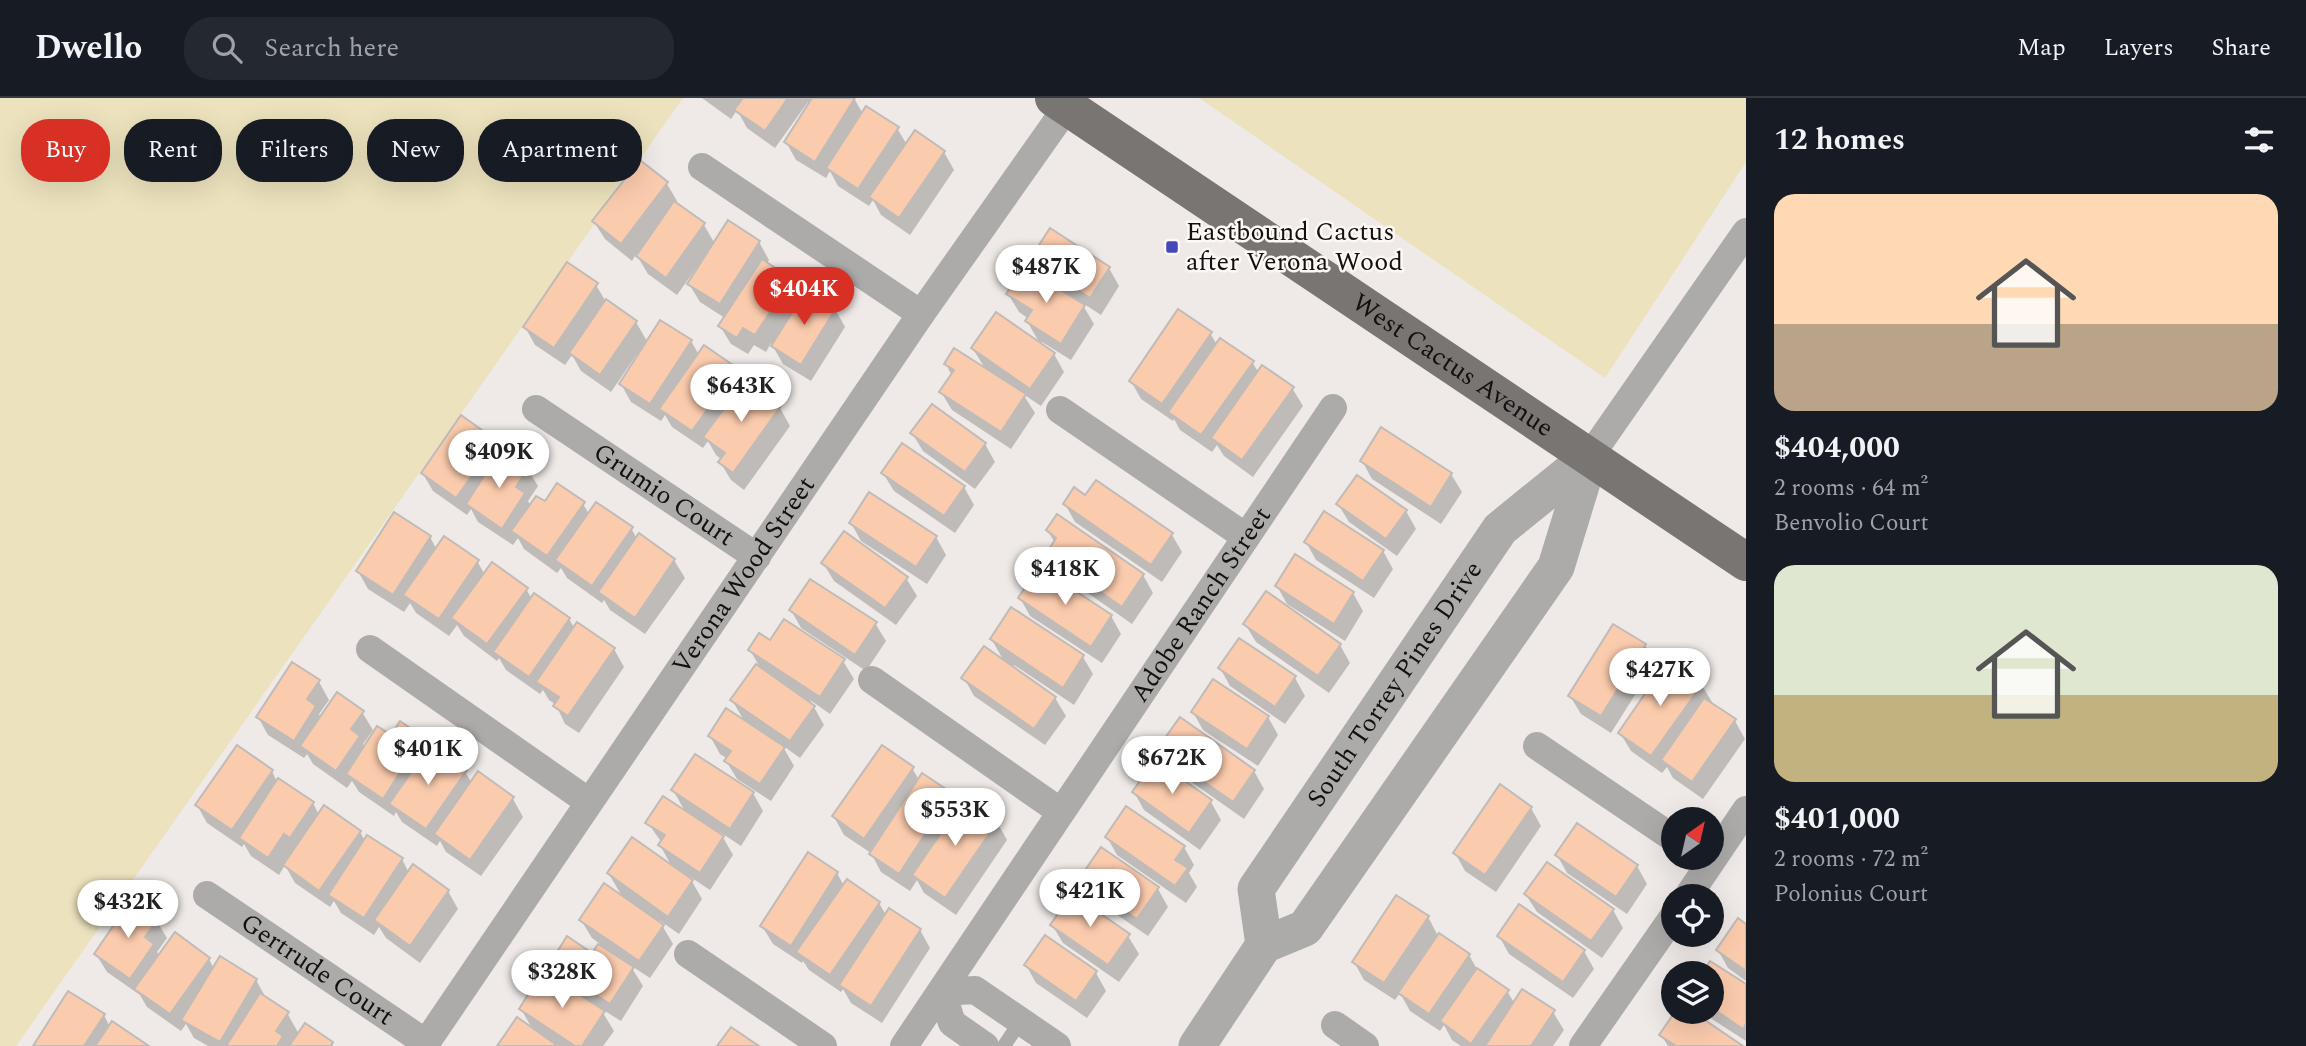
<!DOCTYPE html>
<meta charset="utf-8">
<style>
:root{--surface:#171b24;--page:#242831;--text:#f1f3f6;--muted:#9ea1a6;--line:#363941;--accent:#d93025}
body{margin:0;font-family:Spectral,serif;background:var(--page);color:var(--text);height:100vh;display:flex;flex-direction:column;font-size:26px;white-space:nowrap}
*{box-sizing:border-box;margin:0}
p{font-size:23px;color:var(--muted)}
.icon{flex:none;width:38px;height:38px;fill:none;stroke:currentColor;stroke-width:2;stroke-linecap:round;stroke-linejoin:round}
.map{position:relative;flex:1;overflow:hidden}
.panel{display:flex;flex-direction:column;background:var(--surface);width:560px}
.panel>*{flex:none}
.banner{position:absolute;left:21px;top:21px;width:665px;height:63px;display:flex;gap:14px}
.needle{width:46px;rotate:34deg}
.fabs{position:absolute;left:1661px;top:709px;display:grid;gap:14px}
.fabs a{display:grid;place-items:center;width:63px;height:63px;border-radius:50%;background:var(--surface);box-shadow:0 7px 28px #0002;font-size:35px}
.price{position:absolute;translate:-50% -60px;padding:0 16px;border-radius:24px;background:#fff;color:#222;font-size:23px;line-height:46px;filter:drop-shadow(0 2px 4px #0008)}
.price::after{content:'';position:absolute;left:50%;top:42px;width:21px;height:16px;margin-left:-10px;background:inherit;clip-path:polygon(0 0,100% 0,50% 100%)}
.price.active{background:var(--accent);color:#fff}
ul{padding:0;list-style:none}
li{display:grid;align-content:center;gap:14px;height:371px;padding:0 28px}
li span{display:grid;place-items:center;height:217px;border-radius:21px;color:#555}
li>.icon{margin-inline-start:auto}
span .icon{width:126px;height:126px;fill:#fffc;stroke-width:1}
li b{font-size:30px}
h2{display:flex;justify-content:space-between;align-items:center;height:84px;padding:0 28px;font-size:30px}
.pill{padding:0 24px;border-radius:28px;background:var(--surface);box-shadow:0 7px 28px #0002;font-size:24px;line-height:63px}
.pill.active{background:var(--accent);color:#fff}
header{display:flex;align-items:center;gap:42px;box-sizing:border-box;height:98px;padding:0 35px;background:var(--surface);border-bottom:2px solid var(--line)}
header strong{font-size:33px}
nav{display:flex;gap:38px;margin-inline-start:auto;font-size:24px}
.search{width:490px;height:63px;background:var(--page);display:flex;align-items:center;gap:18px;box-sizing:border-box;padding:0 24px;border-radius:28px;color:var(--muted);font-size:26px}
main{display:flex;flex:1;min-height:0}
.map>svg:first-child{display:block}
</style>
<header>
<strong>Dwello</strong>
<div class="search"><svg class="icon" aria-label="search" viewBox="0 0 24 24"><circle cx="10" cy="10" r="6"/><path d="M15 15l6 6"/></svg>Search here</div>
<nav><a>Map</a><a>Layers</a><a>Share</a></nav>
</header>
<main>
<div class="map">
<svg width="1746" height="948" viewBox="0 0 1746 948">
<rect width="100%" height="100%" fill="#efeae7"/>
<g fill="#ece2bd">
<path d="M0,0H683L16,948H0Z"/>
<path d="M1199,0H1746V64L1605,280Z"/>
</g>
<g fill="#0003">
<path d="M702,0H854L863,16L897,30L907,47L944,54L954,72L910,137L881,117L873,102L869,108L838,88L830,73L826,80L796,62L786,44L810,6L808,4L775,50L747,30L737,12L731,21Z"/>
<path d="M640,65L667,86L677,103L675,106L704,127L715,146L759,144L769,162L767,166L791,182L802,201L835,211L845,229L811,283L783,266L771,245L766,254L754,247L748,256L731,246L720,228L725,220L700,204L689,186L699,171L697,169L677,197L648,176L636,156L632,163L605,141L594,124Z"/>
<path d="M1032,161L1109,170L1119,188L1101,217L1081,204L1094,226L1071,262L1042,244L1040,246L1027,223L1029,221L1019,214L1008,196L1046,184Z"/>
<path d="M596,187L606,204L636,224L648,245L691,243L699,257L735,271L744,286L780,310L790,328L744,392L731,382L720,364L722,362L716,357L708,343L703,350L672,329L665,317L661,323L631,304L621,286L639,258L637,256L611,294L581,273L572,257L565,267L535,247L525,229Z"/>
<path d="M1210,235L1217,247L1252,264L1259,275L1292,290L1303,308L1253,379L1224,358L1217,347L1212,354L1180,332L1174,321L1173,323L1141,301L1131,283Z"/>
<path d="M973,251L1054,256L1064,274L1041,308L1023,296L1035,315L1011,351L952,312L941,294L952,278L946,266L986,272Z"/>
<path d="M1382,332L1451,376L1462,394L1441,426L1372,381L1362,363Z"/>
<path d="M912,335L985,346L995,364L975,391L923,353Z"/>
<path d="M495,344L501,353L527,370L538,388L528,403L531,408L583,406L589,416L631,430L637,441L639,438L674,462L685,480L645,536L610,512L604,502L602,505L567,480L561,470L557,475L524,451L518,440L513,447L478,424L471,411L467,417L433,393L423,376Z"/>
<path d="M883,375L964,389L974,407L955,435L894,393Z"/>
<path d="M1086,400L1172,437L1182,454L1162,484L1075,424L1065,406Z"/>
<path d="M1338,406L1406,413L1416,431L1397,458L1349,424Z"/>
<path d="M851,425L936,439L946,457L927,486L861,443Z"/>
<path d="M1048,433L1143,477L1153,495L1132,526L1058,474L1048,456L1055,445Z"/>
<path d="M430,439L437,452L477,463L485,477L526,491L532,501L535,498L569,521L575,531L614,551L624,569L579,635L565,626L556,607L549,602L543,592L540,596L506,572L499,560L497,563L464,538L457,527L449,538L416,515L410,505L404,514L368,491L358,473Z"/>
<path d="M1306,444L1383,453L1393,471L1374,500L1316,462Z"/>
<path d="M823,465L906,480L917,498L896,527L834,483Z"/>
<path d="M1277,488L1353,495L1363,513L1345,543L1287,506Z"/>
<path d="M1020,500L1111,518L1121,536L1102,565L1030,518Z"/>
<path d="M1011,511L1083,559L1093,576L1074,607L1014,567L1012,570L1055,600L1066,618L1045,647L974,598L964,580L1005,565L992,542Z"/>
<path d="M791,512L875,525L886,543L866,573L801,530Z"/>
<path d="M1245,526L1340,547L1350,565L1329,595L1256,544Z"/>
<path d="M1645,547L1655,565L1611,635L1581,616L1570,598Z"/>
<path d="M750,552L843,563L854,581L830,616L810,602L824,627L800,660L782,647L794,668L771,703L737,681L726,663L728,661L720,656L710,638L746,626L732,602L762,573Z"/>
<path d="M1220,570L1295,580L1305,598L1285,626L1230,588Z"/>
<path d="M319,584L329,602L319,616L321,620L362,614L373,632L363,646L365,650L391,639L422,640L429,652L465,674L472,685L478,676L513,701L523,719L481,778L446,754L440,743L437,748L402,724L396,714L394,718L359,694L352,683L347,690L313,666L307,656L304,660L268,637L258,619Z"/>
<path d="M1701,586L1712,604L1710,606L1735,623L1745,641L1703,701L1673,680L1667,669L1662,675L1631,653L1620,635Z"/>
<path d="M1193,614L1268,619L1278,637L1258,668L1203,632Z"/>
<path d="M1159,651L1254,673L1264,691L1244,721L1170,669Z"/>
<path d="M696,658L753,695L763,713L741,748L720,734L733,757L710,792L689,778L702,801L679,836L659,822L673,846L650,880L630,867L643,888L621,923L600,910L614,933L603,948H499L533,932L521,911L563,888L551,867L593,858L600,846L592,840L581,822L623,800L609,776L672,769L660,747L662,745L648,725L686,715L673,692Z"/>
<path d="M1155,664L1211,704L1221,722L1200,752L1144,712L1134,694Z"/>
<path d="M912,670L919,682L951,696L960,711L997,724L1007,742L956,817L924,795L917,782L910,793L881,774L871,755L844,737L834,719Z"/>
<path d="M272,673L276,682L313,705L319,717L360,734L365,743L402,761L409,775L448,793L458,811L420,865L386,840L379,829L374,837L341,815L334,803L330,809L295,785L285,767L279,777L251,758L244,746L242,749L207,725L197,707Z"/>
<path d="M1531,710L1541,728L1496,794L1465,773L1455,755Z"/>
<path d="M1107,739L1184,749L1194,767L1189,775L1197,789L1186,805L1117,757Z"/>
<path d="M1102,752L1158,791L1168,809L1148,838L1091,799L1081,781Z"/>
<path d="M1557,757L1637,768L1647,786L1627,816L1567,775Z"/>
<path d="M837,775L844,788L879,805L886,817L920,832L930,850L882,925L851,905L843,891L841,894L809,872L803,863L802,865L773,846L762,828Z"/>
<path d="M1526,797L1613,812L1623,830L1602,860L1537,814Z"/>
<path d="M1428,819L1438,838L1469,857L1478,873L1507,893L1515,906L1553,914L1564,932L1553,948H1461L1452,942L1444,927L1440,933L1410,913L1400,895L1395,902L1364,882L1354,864Z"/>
<path d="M156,822L167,840L157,854L160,858L209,861L214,871L256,882L266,900L287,915L299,936L332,946L333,948H208L194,940L186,926L181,933L147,909L140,897L107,874L96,856Z"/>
<path d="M1738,823L1746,828V883L1728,870L1718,852Z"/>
<path d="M1052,827L1128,838L1139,856L1119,884L1063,845Z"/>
<path d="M1499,838L1584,853L1594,871L1573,900L1509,856Z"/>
<path d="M1711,865L1746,888V943L1701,914H1712V875H1705Z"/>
<path d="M1026,867L1096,875L1106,893L1087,920L1036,885Z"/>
<path d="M1677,914H1690L1740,948H1668L1661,937Z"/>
<path d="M104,917L110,929L147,948H35Z"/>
</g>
<g fill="#fbcbad" stroke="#bfbbb8" stroke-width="2">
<path d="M743,0H788L765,33L734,12Z"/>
<path d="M812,0H855L815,64L784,44Z"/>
<path d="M866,8L899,29L858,91L826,70Z"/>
<path d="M915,32L945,53L899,120L869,99Z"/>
<path d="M640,62L668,84L621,146L592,123Z"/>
<path d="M674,103L705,125L666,180L636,158Z"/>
<path d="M728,122L760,143L720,206L687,186Z"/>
<path d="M1050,130L1110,169L1090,200L1030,161Z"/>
<path d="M762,161L792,181L755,237L743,230L737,240L718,228Z"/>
<path d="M567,164L598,185L554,250L523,229Z"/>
<path d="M1024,169L1085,207L1061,246L1025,223L1032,212L1006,196Z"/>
<path d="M807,191L836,210L801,267L771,248Z"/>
<path d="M606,201L637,223L600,277L569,255Z"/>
<path d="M1178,211L1212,234L1162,306L1129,283Z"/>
<path d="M996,214L1055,255L1030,291L971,250Z"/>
<path d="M660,222L692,242L650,306L619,286Z"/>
<path d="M1220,240L1254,263L1201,337L1168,314Z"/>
<path d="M704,247L737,270L692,333L659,311Z"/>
<path d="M954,250L1026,296L1001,334L939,294L954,272L944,266Z"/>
<path d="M1262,267L1294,289L1242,362L1211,340Z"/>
<path d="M745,282L781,308L733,375L718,364L725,355L703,339Z"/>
<path d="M932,306L986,345L965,374L910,335Z"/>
<path d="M461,317L497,343L456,400L421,375Z"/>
<path d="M1381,329L1452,375L1431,409L1360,363Z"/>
<path d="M902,345L965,388L944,418L881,375Z"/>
<path d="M501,351L529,369L516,389L525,395L502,431L466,406Z"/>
<path d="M1357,377L1407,412L1386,441L1336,406Z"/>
<path d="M1096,382L1173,435L1151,467L1063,406L1074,389L1085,397Z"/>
<path d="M557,385L585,404L547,458L511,433L536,398L545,403Z"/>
<path d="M869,394L937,438L916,469L849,425Z"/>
<path d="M596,404L633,429L592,488L555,462Z"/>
<path d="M1324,413L1384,452L1363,483L1304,444Z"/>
<path d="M394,414L431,438L393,497L356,473Z"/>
<path d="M1057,416L1144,476L1122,509L1046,456L1056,440L1046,432Z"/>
<path d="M844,433L908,479L885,510L821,465Z"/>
<path d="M639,435L675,461L635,520L598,494Z"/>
<path d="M444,438L479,462L439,521L403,497Z"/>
<path d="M1295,456L1354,494L1334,526L1275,488Z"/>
<path d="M492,464L528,490L487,546L451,520Z"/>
<path d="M1039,469L1112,517L1091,549L1018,500Z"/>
<path d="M810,481L877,524L855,557L789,512Z"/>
<path d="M1266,493L1341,546L1318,578L1243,526Z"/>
<path d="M534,495L570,520L529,579L493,554Z"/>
<path d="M1011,509L1084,557L1063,590L990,541Z"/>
<path d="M784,521L845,561L820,599L748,552L759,535L770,542Z"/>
<path d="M577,524L615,550L568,618L553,608L559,599L536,584Z"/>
<path d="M1613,526L1646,546L1601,618L1568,598Z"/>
<path d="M1239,540L1296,578L1275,609L1218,570Z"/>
<path d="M984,548L1056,599L1034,631L961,580Z"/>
<path d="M1669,561L1703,585L1651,658L1618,635Z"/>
<path d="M292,564L320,582L307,601L316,608L294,643L256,619Z"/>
<path d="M756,566L815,608L790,643L730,602Z"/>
<path d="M1213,581L1269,618L1247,651L1191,614Z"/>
<path d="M337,594L364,613L351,631L360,638L336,673L300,648Z"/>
<path d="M1704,600L1736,621L1692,684L1661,662Z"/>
<path d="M726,610L785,649L760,686L724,663L731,653L708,638Z"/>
<path d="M1180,619L1255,672L1233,704L1157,651Z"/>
<path d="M400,623L423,639L383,701L346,676L377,628L391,637Z"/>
<path d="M237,647L273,672L232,732L195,707Z"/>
<path d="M430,647L467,672L426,731L389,706Z"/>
<path d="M882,647L914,669L864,741L832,718Z"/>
<path d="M695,656L754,694L730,731L671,692Z"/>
<path d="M1155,662L1212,702L1189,735L1132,694Z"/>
<path d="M478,673L514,699L470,762L434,736Z"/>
<path d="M922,675L952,695L899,776L869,756Z"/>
<path d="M278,680L314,704L290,740L284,736L268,760L239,740Z"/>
<path d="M1500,686L1532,709L1485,777L1453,755Z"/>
<path d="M663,698L724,738L700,775L658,747L665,737L645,725Z"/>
<path d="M965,700L998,723L945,800L912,777Z"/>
<path d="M324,707L361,733L319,793L283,767Z"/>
<path d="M1126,708L1185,748L1175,762L1188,770L1175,788L1105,739Z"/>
<path d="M1577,725L1638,767L1616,799L1555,757Z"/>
<path d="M367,737L403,760L364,820L328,797Z"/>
<path d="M632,739L693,782L668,819L607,775Z"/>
<path d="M1101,749L1159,789L1137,821L1079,781Z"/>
<path d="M808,754L838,774L791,848L760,828Z"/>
<path d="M1547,764L1614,811L1591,843L1524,796Z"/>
<path d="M413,766L449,792L410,848L374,822Z"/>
<path d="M847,781L880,804L830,877L796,854Z"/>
<path d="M604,785L664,827L639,863L579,822Z"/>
<path d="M1072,796L1130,836L1108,867L1050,827Z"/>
<path d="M1396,797L1429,818L1384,885L1352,864Z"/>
<path d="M131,802L158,821L145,839L154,846L130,881L94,856Z"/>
<path d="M1519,806L1585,852L1563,884L1497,838Z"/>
<path d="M889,810L921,831L871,908L839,887Z"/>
<path d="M1738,820L1746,826V873L1716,852Z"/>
<path d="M175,834L210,860L170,916L134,891Z"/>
<path d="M1439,835L1470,856L1429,916L1398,895Z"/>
<path d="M1045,837L1097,873L1076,903L1024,867Z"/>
<path d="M567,838L592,855L598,846L634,869L610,906L549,867Z"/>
<path d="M220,858L257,881L220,944L181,922Z"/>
<path d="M1710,863L1746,886V926L1743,931L1712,910V875H1702Z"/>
<path d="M1477,870L1509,892L1471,946L1440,923Z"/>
<path d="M543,873L605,913L582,948H575L519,911Z"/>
<path d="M1522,891L1555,912L1531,948H1485Z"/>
<path d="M68,893L105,916L84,948H33Z"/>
<path d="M260,895L289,914L276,933L283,938L277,948H226Z"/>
<path d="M1675,914H1693L1743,948H1676L1659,937Z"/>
<path d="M517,919L558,948H497Z"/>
<path d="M112,923L149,948H95Z"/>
<path d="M305,925L333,944L331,948H289Z"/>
<path d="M731,929L759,948H717Z"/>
</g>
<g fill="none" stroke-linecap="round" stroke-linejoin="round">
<path stroke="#adabaa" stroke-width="14" d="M1004,948L1020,924"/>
<g stroke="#adabaa" stroke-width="28">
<path d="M702,69L921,216"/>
<path id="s1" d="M536,311L757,459"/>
<path d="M1060,312L1246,439"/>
<path d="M1590,358L1746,134"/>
<path d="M370,551L589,704"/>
<path d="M872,582L1061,714"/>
<path d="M1537,648L1673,740"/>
<path id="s2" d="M207,797L426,945"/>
<path d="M1688,798L1746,712"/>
<path d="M688,856L823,948"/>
<path d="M1335,927L1365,948"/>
<path id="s3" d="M424,948L921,216L1067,9"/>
<path id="s4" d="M904,948L1333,310"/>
<path d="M985,948L952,925L942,894L975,892L1057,948"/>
<path d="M1583,948L1673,819"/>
</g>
<g stroke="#adabaa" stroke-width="37">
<path id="s5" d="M1264,847L1256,791L1500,431L1590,358"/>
<path d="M1197,948L1264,847L1305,830L1556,469L1590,358"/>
</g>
<path stroke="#797573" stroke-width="38" id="s6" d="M1054,0L1746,464"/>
</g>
<rect fill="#4547bc" stroke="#fcf8f5" stroke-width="2.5" x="1165" y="142" width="14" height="14" rx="3.5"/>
<g text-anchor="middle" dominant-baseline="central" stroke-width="5" stroke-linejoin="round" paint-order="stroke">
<g font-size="26" fill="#131110" stroke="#fcf8f5" text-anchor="start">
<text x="1186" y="134">Eastbound Cactus<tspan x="1186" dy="30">after Verona Wood</tspan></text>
</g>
<g font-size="26" fill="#131110" stroke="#fcf8f5">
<text stroke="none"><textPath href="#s6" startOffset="480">West Cactus Avenue</textPath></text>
<text stroke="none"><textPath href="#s1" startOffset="154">Grumio Court</textPath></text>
<text stroke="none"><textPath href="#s3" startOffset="569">Verona Wood Street</textPath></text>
<text stroke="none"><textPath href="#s4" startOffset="532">Adobe Ranch Street</textPath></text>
<text stroke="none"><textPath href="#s5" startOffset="304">South Torrey Pines Drive</textPath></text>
<text stroke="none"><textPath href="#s2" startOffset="133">Gertrude Court</textPath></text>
</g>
</g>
</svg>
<div class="fabs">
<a><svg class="needle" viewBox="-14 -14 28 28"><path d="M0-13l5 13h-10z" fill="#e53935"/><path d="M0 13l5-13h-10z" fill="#9ea1a6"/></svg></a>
<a><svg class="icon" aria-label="locate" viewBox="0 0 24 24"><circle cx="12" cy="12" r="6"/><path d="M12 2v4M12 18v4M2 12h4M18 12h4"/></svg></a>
<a><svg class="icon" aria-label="layers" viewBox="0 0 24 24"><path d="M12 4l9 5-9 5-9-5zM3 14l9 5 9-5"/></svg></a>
</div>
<b class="price" style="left:1046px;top:207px">$487K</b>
<b class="price active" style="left:804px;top:229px">$404K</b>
<b class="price" style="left:741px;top:326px">$643K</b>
<b class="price" style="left:499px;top:392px">$409K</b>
<b class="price" style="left:1065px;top:509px">$418K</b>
<b class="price" style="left:1660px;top:610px">$427K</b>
<b class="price" style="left:428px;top:689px">$401K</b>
<b class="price" style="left:1172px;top:698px">$672K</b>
<b class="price" style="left:955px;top:750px">$553K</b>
<b class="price" style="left:1090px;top:831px">$421K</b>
<b class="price" style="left:128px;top:842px">$432K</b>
<b class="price" style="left:562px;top:912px">$328K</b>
<div class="banner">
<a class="pill active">Buy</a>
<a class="pill">Rent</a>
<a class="pill">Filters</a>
<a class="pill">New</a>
<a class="pill">Apartment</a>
</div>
</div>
<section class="panel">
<h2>12 homes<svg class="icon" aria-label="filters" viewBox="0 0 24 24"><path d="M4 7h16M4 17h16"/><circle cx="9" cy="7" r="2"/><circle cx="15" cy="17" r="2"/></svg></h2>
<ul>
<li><span style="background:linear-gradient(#ffd9b3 60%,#b9a48a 0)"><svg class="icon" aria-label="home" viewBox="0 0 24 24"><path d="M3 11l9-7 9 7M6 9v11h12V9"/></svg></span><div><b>$404,000</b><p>2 rooms · 64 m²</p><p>Benvolio Court</p></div></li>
<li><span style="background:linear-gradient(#dfe7d0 60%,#c2b280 0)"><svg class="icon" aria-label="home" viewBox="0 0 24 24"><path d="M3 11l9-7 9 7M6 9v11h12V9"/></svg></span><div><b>$401,000</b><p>2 rooms · 72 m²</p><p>Polonius Court</p></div></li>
</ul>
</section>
</main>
